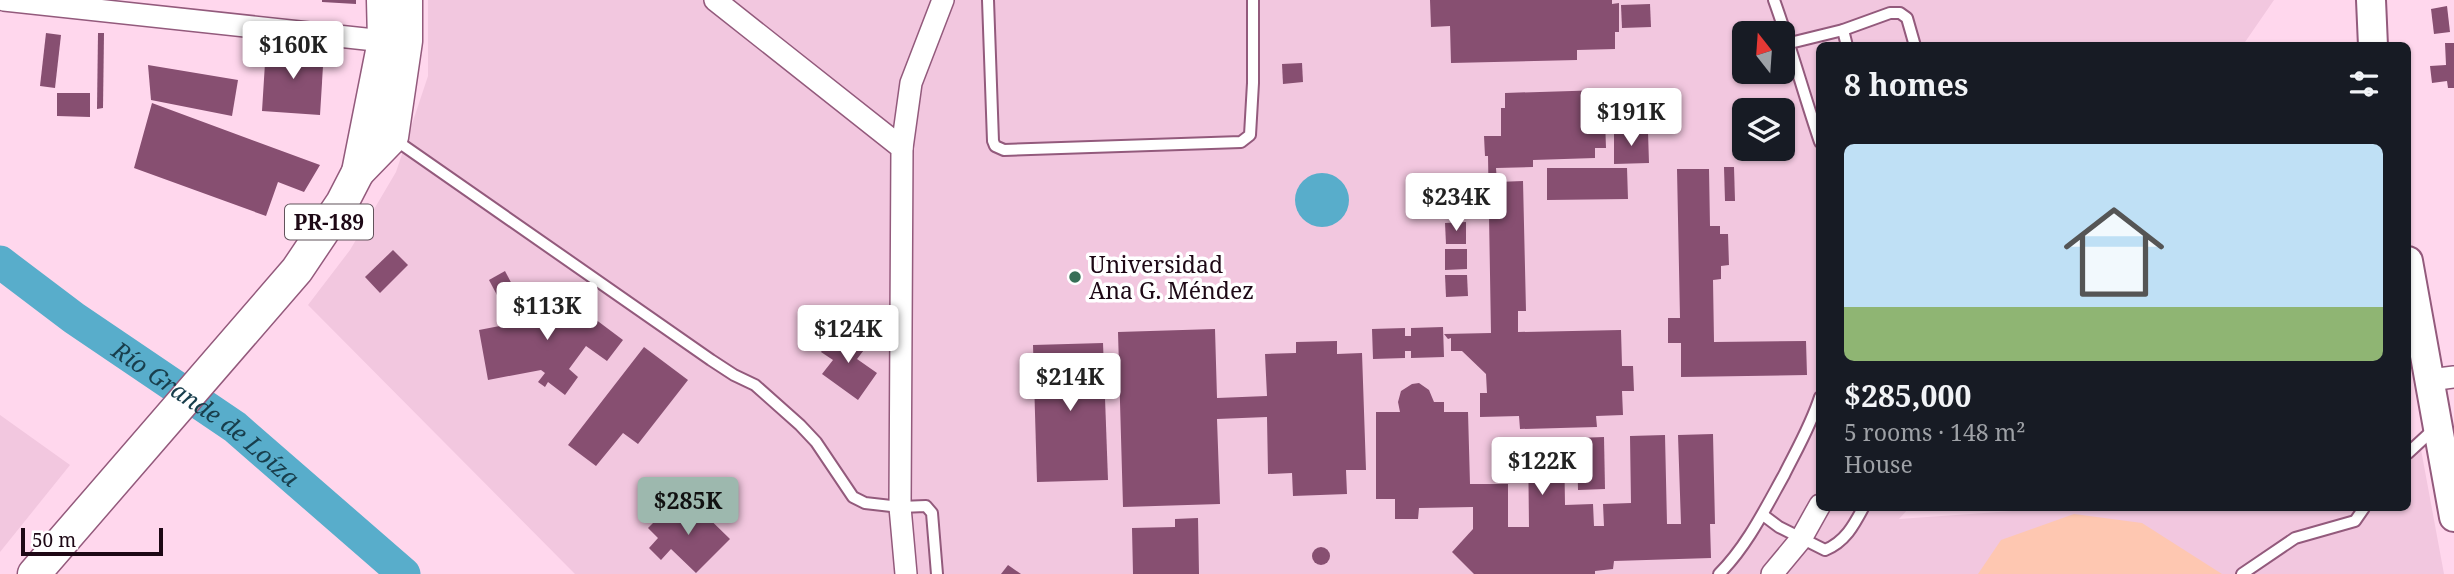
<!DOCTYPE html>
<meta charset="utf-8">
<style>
:root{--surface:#171b24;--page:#242831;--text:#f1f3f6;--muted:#9ea1a6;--accent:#9db8ae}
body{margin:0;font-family:"Noto Serif",serif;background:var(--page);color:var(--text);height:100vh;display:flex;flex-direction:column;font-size:26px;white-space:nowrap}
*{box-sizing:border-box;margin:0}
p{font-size:23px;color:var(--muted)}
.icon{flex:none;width:38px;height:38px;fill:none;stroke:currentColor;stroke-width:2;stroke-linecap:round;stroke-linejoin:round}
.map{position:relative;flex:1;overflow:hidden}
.sheet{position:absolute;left:1816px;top:42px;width:595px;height:469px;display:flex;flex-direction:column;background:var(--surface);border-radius:10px;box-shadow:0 2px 5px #0004}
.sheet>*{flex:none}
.needle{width:46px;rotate:343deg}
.buttons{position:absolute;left:1732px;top:21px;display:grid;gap:14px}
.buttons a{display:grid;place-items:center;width:63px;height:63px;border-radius:10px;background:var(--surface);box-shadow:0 2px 5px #0004;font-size:35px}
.scale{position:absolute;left:21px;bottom:18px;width:142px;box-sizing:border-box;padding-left:7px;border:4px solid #1d0815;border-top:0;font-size:19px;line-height:24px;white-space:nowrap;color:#1d0815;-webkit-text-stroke:5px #fff;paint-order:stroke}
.price{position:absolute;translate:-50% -60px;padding:0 16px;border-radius:7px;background:#fff;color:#222;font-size:23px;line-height:46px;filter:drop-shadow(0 2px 4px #0008)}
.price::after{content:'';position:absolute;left:50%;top:42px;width:21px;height:16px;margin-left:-10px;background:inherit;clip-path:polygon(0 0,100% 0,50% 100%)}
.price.active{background:var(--accent);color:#111}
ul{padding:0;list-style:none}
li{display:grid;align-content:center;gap:14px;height:371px;padding:0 28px}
li span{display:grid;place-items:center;height:217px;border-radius:10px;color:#555}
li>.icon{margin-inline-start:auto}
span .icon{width:126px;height:126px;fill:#fffc;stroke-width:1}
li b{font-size:30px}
h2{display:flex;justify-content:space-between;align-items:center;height:84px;padding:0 28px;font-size:30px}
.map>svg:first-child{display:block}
</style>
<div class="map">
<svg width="2454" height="574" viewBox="0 0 2454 574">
<rect width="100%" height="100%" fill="#ffd7ed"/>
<g fill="#f2c7df" fill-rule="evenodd">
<path d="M428,0H2274L2243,45L1820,46V508H1909L1899,519L2054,508H2408V446L2420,444L2444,574H575L308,305L350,250L396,172L428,76ZM1745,33H1783V72H1745ZM1745,110H1783V149H1745Z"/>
<path d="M0,415L70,465L0,552Z"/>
</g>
<path fill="#fec7b1" d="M2074,514L2142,523L2222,574H1978L2001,540Z"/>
<circle fill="#58adcb" cx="1322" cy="200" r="27"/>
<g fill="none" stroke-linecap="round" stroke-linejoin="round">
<path stroke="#58adcb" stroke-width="33" id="s1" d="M0,262L74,318L235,427L404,574"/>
</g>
<g fill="#874f71">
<path d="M322,0H356V4L322,2Z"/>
<path d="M1430,0H1612V4L1619,3V32H1615V49L1577,50V60L1451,63L1450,26L1431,27Z"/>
<path d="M1650,4L1651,27L1622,28L1621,5Z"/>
<path d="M2447,6L2450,32L2434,34L2431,9Z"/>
<path d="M46,33L61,35L55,88L40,86Z"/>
<path d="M98,33H104L103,108L97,109Z"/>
<path d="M2445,43H2454V88H2448L2447,81L2432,83L2430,66L2446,65Z"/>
<path d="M266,47L324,50L320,115L262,111Z"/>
<path d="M1302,63L1303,82L1283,84L1282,64Z"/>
<path d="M148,65L238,80L232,116L151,100Z"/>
<path d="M1604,90L1606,148H1595V158L1533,160V167L1496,168L1497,182L1523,181L1526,311H1518V332L1621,330L1622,366H1633L1634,391H1622L1623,415L1596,416L1597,427L1520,429L1519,416L1480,417V393H1487L1486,374L1462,351H1451V338L1448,339L1444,334L1491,333L1488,156H1485L1484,136H1501V108H1505V93Z"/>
<path d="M57,93H90V117L57,116Z"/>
<path d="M152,103L320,165L304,192L278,182L266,216L134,168Z"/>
<path d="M1648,132L1649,163L1614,164V133Z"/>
<path d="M1724,167H1734L1735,201H1725Z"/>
<path d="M1547,168H1627L1628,199L1547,200Z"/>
<path d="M1677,169H1709L1710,226H1720V234H1728L1729,265L1721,266V279L1713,280L1714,342L1806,341L1807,375L1681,377V343H1668V318H1680Z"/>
<path d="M1464,197L1465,218H1445V198Z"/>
<path d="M1466,222V244H1446L1445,223Z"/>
<path d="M1445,249H1467V269L1445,270Z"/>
<path d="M393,250L408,265L380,293L365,277Z"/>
<path d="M505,271L514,288L498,297L489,280Z"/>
<path d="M1445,275H1467L1468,296L1446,297Z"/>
<path d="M551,286L623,340L607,361L586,346L569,369L578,377L565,395L548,382L545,387L538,382L545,373L541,370L488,380L479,330L525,321Z"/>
<path d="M1443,327L1444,357L1411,358V351H1405V358L1373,359L1372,329L1405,328V336H1411V328Z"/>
<path d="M1215,329L1217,398L1267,396L1265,354L1296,353V342L1337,341V354L1362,353L1366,470H1346L1347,494L1293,496L1292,473L1268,474L1267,417L1217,419L1220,504L1123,507L1118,332Z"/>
<path d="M847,332L867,346L857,359L877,373L858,400L822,374L833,360L821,352L832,336L840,342Z"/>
<path d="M1103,343L1108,480L1037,482L1033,345Z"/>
<path d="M644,347L688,380L638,444L623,433L596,466L568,445Z"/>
<path d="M1419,383L1429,390L1434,402H1444V412H1468L1470,484H1508V527H1529L1528,438H1564L1565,505L1593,504L1594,526H1604L1603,504L1631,503L1630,436L1665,435L1667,524H1681L1678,435L1713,434L1715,524H1710L1711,558L1614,561L1613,569L1595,571V574H1474L1452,552L1473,529V507L1419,508L1418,519H1395V499H1376V412H1400L1398,402L1401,391L1412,384Z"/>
<path d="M1604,437L1605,489L1578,490L1577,438Z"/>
<path d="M691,501L730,539L696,573L671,549L661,560L649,548L658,538L648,528L667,509L675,517Z"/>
<path d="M1198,518L1199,574H1133L1132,528L1175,527V519Z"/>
<circle cx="1321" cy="556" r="9"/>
<path d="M1008,565L1021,574H1001Z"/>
</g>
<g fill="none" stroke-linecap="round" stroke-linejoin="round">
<g stroke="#935a7c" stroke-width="14">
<g id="lane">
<path d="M988,0L993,141L995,146L1004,150L1241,142L1250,135L1253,83V0"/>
<path d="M1774,0C1791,47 1804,95 1820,142"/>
<path d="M1843,30L1847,46"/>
<path d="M1790,43L1843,30L1890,13H1900L1907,18L1915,46"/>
<path d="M394,139L711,360L734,375L755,385L800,425L816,442L853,497L865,503L900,507L926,506L932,513L937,574"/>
<path d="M2408,453L2434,429"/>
<path d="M1763,515L1779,527L1825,550C1845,542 1854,525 1863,508"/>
<path d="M1719,574C1747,546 1765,509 1784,475C1797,449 1811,425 1820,397"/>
<path d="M2242,574L2295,538L2355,521L2364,508"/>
</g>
</g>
<g stroke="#935a7c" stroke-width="24">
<g id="street">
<path d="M4,0L384,41"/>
<path d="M715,0L902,148L900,507L906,574"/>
<path d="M902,148L911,83L943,0"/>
<path d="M2430,380L2454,377"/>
<path d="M1772,574L1801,539L1820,505"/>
</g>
</g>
<g stroke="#935a7c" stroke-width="32">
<g id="secondary">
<path d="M2371,0L2373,46"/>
<path d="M2408,261L2454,517"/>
</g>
</g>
<g stroke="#935a7c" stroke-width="35">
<g id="primary">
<path d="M358,172L392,137L406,41V0"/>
<path d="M34,574L297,270L342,203L358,172L384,41L383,0"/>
</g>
</g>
<use href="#lane" stroke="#fff" stroke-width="10"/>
<use href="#street" stroke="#fff" stroke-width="21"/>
<use href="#secondary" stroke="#fff" stroke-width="28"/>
<use href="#primary" stroke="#fff" stroke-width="32"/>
</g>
<circle fill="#376f57" stroke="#fff" stroke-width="2.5" cx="1075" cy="277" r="7"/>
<g text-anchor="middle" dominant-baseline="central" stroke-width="7" stroke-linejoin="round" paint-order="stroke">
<rect fill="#fff" stroke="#61525b" stroke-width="2" x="285" y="204.5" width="88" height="35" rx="5"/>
<g font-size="21" font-weight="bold" fill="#1d0815">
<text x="329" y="222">PR-189</text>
</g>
<g font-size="23" fill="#1d0815" stroke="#fff" text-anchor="start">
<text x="1089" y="264">Universidad<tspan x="1089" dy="26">Ana G. Méndez</tspan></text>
</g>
<g font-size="24" font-style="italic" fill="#183e4c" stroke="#fff">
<text stroke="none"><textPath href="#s1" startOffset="256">Río Grande de Loíza</textPath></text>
</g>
</g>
</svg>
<div class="buttons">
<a><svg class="needle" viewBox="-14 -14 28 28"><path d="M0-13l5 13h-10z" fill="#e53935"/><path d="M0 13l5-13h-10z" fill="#9ea1a6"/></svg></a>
<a><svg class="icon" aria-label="layers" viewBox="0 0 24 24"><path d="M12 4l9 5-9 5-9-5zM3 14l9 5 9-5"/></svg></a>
</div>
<div class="scale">50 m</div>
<b class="price" style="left:293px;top:81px">$160K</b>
<b class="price" style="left:1631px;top:148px">$191K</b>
<b class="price" style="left:1456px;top:233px">$234K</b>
<b class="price" style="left:547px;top:342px">$113K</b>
<b class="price" style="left:848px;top:365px">$124K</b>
<b class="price" style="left:1070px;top:413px">$214K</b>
<b class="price" style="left:1542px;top:497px">$122K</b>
<b class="price active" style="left:688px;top:537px">$285K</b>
<section class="sheet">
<h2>8 homes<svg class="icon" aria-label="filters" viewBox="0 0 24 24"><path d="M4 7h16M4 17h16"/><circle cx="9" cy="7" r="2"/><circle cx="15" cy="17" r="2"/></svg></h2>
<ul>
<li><span style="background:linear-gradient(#bfe0f5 75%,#8fb573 0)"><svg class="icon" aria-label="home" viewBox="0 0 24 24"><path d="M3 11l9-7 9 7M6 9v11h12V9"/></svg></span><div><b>$285,000</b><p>5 rooms · 148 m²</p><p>House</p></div></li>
</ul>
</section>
</div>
